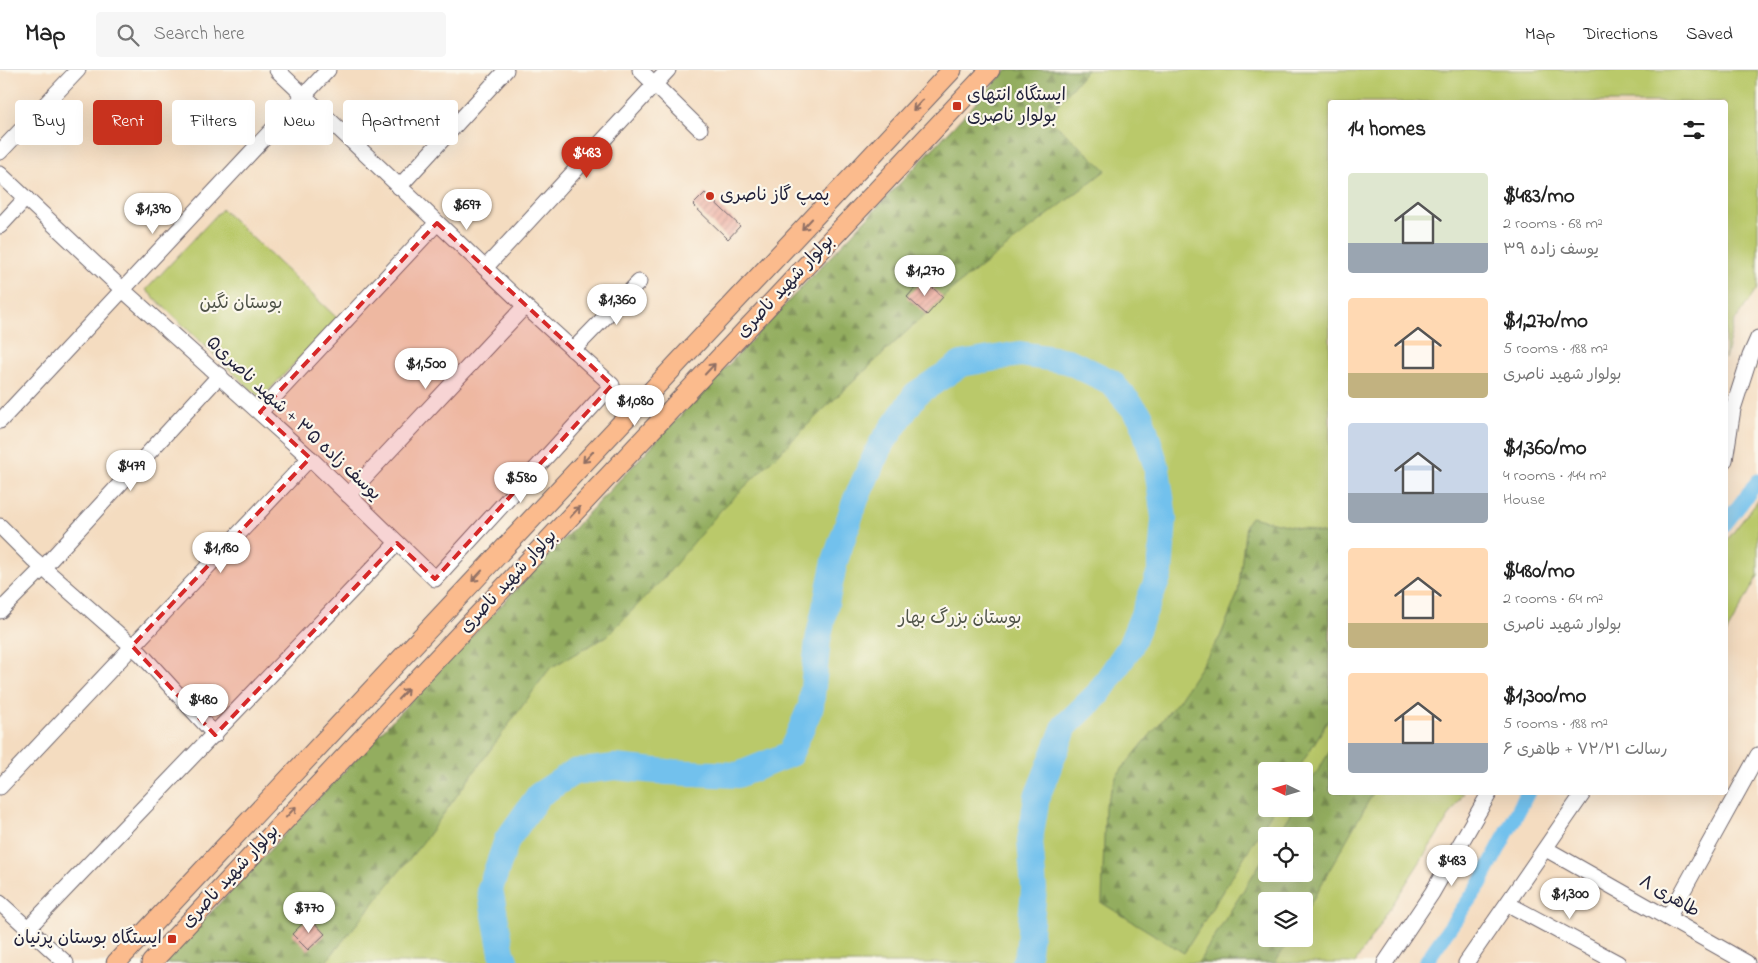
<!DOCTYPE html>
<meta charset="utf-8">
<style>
:root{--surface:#fff;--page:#f6f6f6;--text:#222;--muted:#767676;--line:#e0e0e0;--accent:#c8321e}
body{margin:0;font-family:"Indie Flower","Playpen Sans Arabic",sans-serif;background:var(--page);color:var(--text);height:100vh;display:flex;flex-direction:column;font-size:19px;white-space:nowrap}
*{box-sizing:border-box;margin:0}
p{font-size:16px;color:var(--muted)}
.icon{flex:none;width:28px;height:28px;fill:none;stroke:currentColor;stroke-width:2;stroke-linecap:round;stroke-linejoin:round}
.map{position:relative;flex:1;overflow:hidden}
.sheet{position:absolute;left:1328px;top:30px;width:400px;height:695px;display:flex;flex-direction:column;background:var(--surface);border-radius:5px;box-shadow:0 5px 20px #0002}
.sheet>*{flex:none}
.banner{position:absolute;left:15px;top:30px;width:475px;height:45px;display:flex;gap:10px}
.needle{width:32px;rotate:275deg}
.controls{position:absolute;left:1258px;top:692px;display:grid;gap:10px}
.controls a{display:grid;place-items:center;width:55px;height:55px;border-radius:5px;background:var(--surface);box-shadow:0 5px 20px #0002;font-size:25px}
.price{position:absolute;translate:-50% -42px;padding:0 11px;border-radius:18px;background:#fff;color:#222;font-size:16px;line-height:32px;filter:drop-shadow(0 1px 2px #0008)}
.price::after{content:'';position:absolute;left:50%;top:30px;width:15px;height:11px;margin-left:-8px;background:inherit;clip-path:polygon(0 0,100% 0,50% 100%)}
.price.on{background:var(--accent);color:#fff}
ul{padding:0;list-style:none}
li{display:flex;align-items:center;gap:15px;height:125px;padding:0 20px}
li span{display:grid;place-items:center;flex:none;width:140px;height:100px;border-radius:5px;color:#555}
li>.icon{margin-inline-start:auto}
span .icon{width:60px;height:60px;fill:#fffc;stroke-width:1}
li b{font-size:21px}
h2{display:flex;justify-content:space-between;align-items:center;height:60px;padding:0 20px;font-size:21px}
.pill{padding:0 18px;border-radius:5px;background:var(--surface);box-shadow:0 5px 20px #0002;font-size:18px;line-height:45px}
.pill.on{background:var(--accent);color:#fff}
header{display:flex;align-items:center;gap:30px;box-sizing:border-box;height:70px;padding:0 25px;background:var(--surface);border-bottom:1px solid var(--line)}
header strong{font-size:24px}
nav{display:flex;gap:28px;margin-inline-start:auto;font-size:18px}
.search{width:350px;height:45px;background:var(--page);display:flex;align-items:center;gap:12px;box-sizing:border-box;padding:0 18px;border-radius:5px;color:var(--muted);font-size:19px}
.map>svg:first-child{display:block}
</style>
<header>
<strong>Map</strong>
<div class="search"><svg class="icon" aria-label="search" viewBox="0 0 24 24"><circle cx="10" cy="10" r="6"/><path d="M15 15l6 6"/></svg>Search here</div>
<nav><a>Map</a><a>Directions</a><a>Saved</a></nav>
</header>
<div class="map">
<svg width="1758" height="893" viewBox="0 0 1758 893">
<defs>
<pattern id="forest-firs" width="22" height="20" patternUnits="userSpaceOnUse" patternTransform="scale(1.25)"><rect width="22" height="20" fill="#93ad5f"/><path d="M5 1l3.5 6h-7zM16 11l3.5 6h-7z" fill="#788c50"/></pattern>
<pattern id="building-hatch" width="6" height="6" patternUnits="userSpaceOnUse" patternTransform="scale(1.25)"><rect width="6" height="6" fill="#eca497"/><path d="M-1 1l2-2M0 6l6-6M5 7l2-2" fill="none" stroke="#bf857c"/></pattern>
</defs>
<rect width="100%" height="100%" fill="#fbf7ec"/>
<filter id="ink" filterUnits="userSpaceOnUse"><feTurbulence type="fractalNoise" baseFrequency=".02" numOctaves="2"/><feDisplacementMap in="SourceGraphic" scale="10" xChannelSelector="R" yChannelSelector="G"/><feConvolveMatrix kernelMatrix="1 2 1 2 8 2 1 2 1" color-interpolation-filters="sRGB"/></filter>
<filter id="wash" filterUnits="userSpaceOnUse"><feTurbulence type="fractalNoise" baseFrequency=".0096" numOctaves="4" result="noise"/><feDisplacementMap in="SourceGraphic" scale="20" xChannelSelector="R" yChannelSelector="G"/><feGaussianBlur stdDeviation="1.12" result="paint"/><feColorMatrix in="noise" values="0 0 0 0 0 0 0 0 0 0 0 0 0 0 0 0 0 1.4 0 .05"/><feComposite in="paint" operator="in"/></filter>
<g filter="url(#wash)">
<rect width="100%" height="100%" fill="#f4dcc0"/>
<g fill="#bac96b" stroke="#6e7653" fill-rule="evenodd">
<path d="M1007,0H1758V218L1734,252L1725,289V32H1330V722L1464,723L1355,893H163ZM1266,701H1304V739H1266ZM1266,766H1304V804H1266ZM1266,831H1304V869H1266Z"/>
<path d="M222,139L337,248L261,329L146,220Z"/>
<path d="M1758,430V506L1725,566V473Z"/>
</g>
<g fill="url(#forest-firs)" stroke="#5a684d">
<path d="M1007,0H1087L1047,47L1106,100L952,219L825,338L720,441L663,509L607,566L550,598L423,772L325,893H163Z"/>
<path d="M1251,447L1330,465V648L1297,701H1266V739H1274L1184,883L1102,833L1105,737L1117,705L1179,630L1220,567L1238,523L1246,454Z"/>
<path d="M1330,681V722L1373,723L1304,845V831H1266V869H1290L1275,893H1198L1266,784V804H1304V766H1277L1294,739H1304V723Z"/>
</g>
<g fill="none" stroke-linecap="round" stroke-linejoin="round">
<g stroke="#72c1ed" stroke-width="15">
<path d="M1725,454L1758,411"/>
<path d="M1425,893L1480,814L1528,722"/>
</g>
<path stroke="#72c1ed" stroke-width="26" d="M506,893L502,883L490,819L507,770L539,725L574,702L615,697L667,702L738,705L790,684L811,636L818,570L835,491L856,429L880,376L916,324L961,294L1020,284L1068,291L1111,312L1141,347L1157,399L1164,448L1160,503L1130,577L1098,624L1065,656L1037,727L1030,770L1034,819L1028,883L1024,893"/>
</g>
<g id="blocks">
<g fill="url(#building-hatch)">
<path d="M705,123L740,156L728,169L693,135Z"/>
<path d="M923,209L943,227L927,245L907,227Z"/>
<path d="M309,847L325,864L308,880L292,864Z"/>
</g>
</g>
</g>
<g filter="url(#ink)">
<use href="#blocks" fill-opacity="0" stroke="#6c636a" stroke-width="1"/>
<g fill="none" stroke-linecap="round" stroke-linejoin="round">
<g stroke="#6c636a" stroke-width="17">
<g id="minor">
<path d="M640,0L700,59"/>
<path d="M0,82L78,0"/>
<path d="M0,104L123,220L310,388L435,509L612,315L525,236L277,0"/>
<path d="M399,117L506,0"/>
<path d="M0,156L26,128"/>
<path d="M485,198L668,0"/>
<path d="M573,280L639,212"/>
<path d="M260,342L437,153"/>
<path d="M0,351L328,0"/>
<path d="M1725,390L1733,339L1750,286L1758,268"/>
<path d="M348,425L525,236"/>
<path d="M0,456L33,489L141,584L215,665"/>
<path d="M0,541L43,498L220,305"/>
<path d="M0,717L310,388"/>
<path d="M1546,779L1747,893"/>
<path d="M0,833L66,893"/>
<path d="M1508,834L1618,893"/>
<path d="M1668,848L1758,685"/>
<path d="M28,858L397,473"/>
<path d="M1385,893L1432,823L1490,722"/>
<path d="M1466,893L1584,722"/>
</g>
</g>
<g stroke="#6c636a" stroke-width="21">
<g id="major">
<path d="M116,893L952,0"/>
<path d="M151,893L990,0"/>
</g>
</g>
<use href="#minor" stroke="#fff" stroke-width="15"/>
<use href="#major" stroke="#fbbb8d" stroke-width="19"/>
</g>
<defs><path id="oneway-shaft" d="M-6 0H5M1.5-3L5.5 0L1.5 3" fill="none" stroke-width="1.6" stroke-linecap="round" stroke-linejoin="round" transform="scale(1.25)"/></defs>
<g stroke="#8e6e64">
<use href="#oneway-shaft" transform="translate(918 35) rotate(133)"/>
<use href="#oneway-shaft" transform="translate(807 154) rotate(133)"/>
<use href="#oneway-shaft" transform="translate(710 299) rotate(-47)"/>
<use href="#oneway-shaft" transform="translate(588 387) rotate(133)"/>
<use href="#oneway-shaft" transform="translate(575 442) rotate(-47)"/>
<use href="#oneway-shaft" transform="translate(477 506) rotate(133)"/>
<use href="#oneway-shaft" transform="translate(403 624) rotate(-47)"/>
<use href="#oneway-shaft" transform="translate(291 742) rotate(-47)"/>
</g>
</g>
<path fill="#d62828" fill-opacity="0.2" stroke="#d62828" stroke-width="4" stroke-dasharray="10 6" stroke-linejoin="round" d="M437,153L612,315L435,509L397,473L215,665L132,576L310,388L260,342Z"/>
<g fill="#c8321e" stroke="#fbf7ec" stroke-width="2">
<rect x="952" y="31" width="10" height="10" rx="2.5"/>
<circle cx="710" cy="126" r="5"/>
<rect x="167" y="864" width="10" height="10" rx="2.5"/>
</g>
<g text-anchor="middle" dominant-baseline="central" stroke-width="4.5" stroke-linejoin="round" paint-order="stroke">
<g font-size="18" fill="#22223b" stroke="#fbf7ec" text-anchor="start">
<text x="967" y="26">ایستگاه انتهای<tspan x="967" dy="21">بولوار ناصری</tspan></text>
<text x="720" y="126">پمپ گاز ناصری</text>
<text x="162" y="869" text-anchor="end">ایستگاه بوستان پرنیان</text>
</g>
<g font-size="18" fill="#22223b" stroke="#fbf7ec">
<text transform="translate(786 217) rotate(-47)">بولوار شهید ناصری</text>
<text transform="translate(293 349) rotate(43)">یوسف زاده ۳۵ + شهید ناصری۵</text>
<text transform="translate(509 512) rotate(-47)">بولوار شهید ناصری</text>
<text transform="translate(231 807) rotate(-47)">بولوار شهید ناصری</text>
<text transform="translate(1669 827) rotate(30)">طاهری ۸</text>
</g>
<g font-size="18" fill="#505449" stroke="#fbf7ec">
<text x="241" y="234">بوستان نگین</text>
<text x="960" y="549">بوستان بزرگ بهار</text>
</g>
</g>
</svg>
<div class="controls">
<a><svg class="needle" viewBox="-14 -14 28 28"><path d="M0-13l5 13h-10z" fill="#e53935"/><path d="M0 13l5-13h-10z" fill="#767676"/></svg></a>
<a><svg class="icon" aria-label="locate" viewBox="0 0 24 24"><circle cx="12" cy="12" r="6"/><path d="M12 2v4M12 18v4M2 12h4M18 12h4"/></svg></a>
<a><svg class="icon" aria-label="layers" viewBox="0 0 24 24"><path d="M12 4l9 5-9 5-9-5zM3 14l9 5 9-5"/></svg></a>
</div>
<b class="price on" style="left:587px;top:109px">$483</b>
<b class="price" style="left:467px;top:161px">$697</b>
<b class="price" style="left:153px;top:165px">$1,390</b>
<b class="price" style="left:925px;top:227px">$1,270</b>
<b class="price" style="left:617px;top:256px">$1,360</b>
<b class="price" style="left:426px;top:320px">$1,500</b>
<b class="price" style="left:635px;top:357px">$1,080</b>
<b class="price" style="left:131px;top:422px">$479</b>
<b class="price" style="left:521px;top:434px">$580</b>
<b class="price" style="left:221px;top:504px">$1,180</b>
<b class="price" style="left:203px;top:656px">$480</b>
<b class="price" style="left:1452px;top:817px">$483</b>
<b class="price" style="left:1570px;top:850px">$1,300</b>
<b class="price" style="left:309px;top:864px">$770</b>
<div class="banner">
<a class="pill">Buy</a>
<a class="pill on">Rent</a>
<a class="pill">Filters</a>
<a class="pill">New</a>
<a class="pill">Apartment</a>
</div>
<section class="sheet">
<h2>14 homes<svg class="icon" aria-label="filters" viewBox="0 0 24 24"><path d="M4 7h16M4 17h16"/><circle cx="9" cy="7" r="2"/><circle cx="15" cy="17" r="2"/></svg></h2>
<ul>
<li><span style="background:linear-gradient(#dfe7d0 70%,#9aa5b1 0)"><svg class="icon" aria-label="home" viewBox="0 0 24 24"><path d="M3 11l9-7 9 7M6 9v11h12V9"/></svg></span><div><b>$483/mo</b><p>2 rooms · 68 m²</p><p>یوسف زاده ۳۹</p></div></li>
<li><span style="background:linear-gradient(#ffd9b3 75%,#c2b280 0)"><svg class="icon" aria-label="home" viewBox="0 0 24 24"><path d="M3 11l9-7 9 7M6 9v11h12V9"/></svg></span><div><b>$1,270/mo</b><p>5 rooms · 188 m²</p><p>بولوار شهید ناصری</p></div></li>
<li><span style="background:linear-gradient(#c9d6e8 70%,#9aa5b1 0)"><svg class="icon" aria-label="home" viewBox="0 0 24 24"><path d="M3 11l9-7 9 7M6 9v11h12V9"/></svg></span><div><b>$1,360/mo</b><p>4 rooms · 144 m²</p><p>House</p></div></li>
<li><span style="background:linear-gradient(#ffd9b3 75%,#c2b280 0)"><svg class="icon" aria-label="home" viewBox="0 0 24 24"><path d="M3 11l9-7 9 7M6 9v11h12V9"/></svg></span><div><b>$480/mo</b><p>2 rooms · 64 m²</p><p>بولوار شهید ناصری</p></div></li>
<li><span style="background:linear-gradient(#ffd9b3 70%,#9aa5b1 0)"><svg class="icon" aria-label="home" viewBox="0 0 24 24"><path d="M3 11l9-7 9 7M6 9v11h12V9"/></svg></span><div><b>$1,300/mo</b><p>5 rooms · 188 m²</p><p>رسالت ۷۲/۲۱ + طاهری ۶</p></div></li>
</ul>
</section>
</div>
